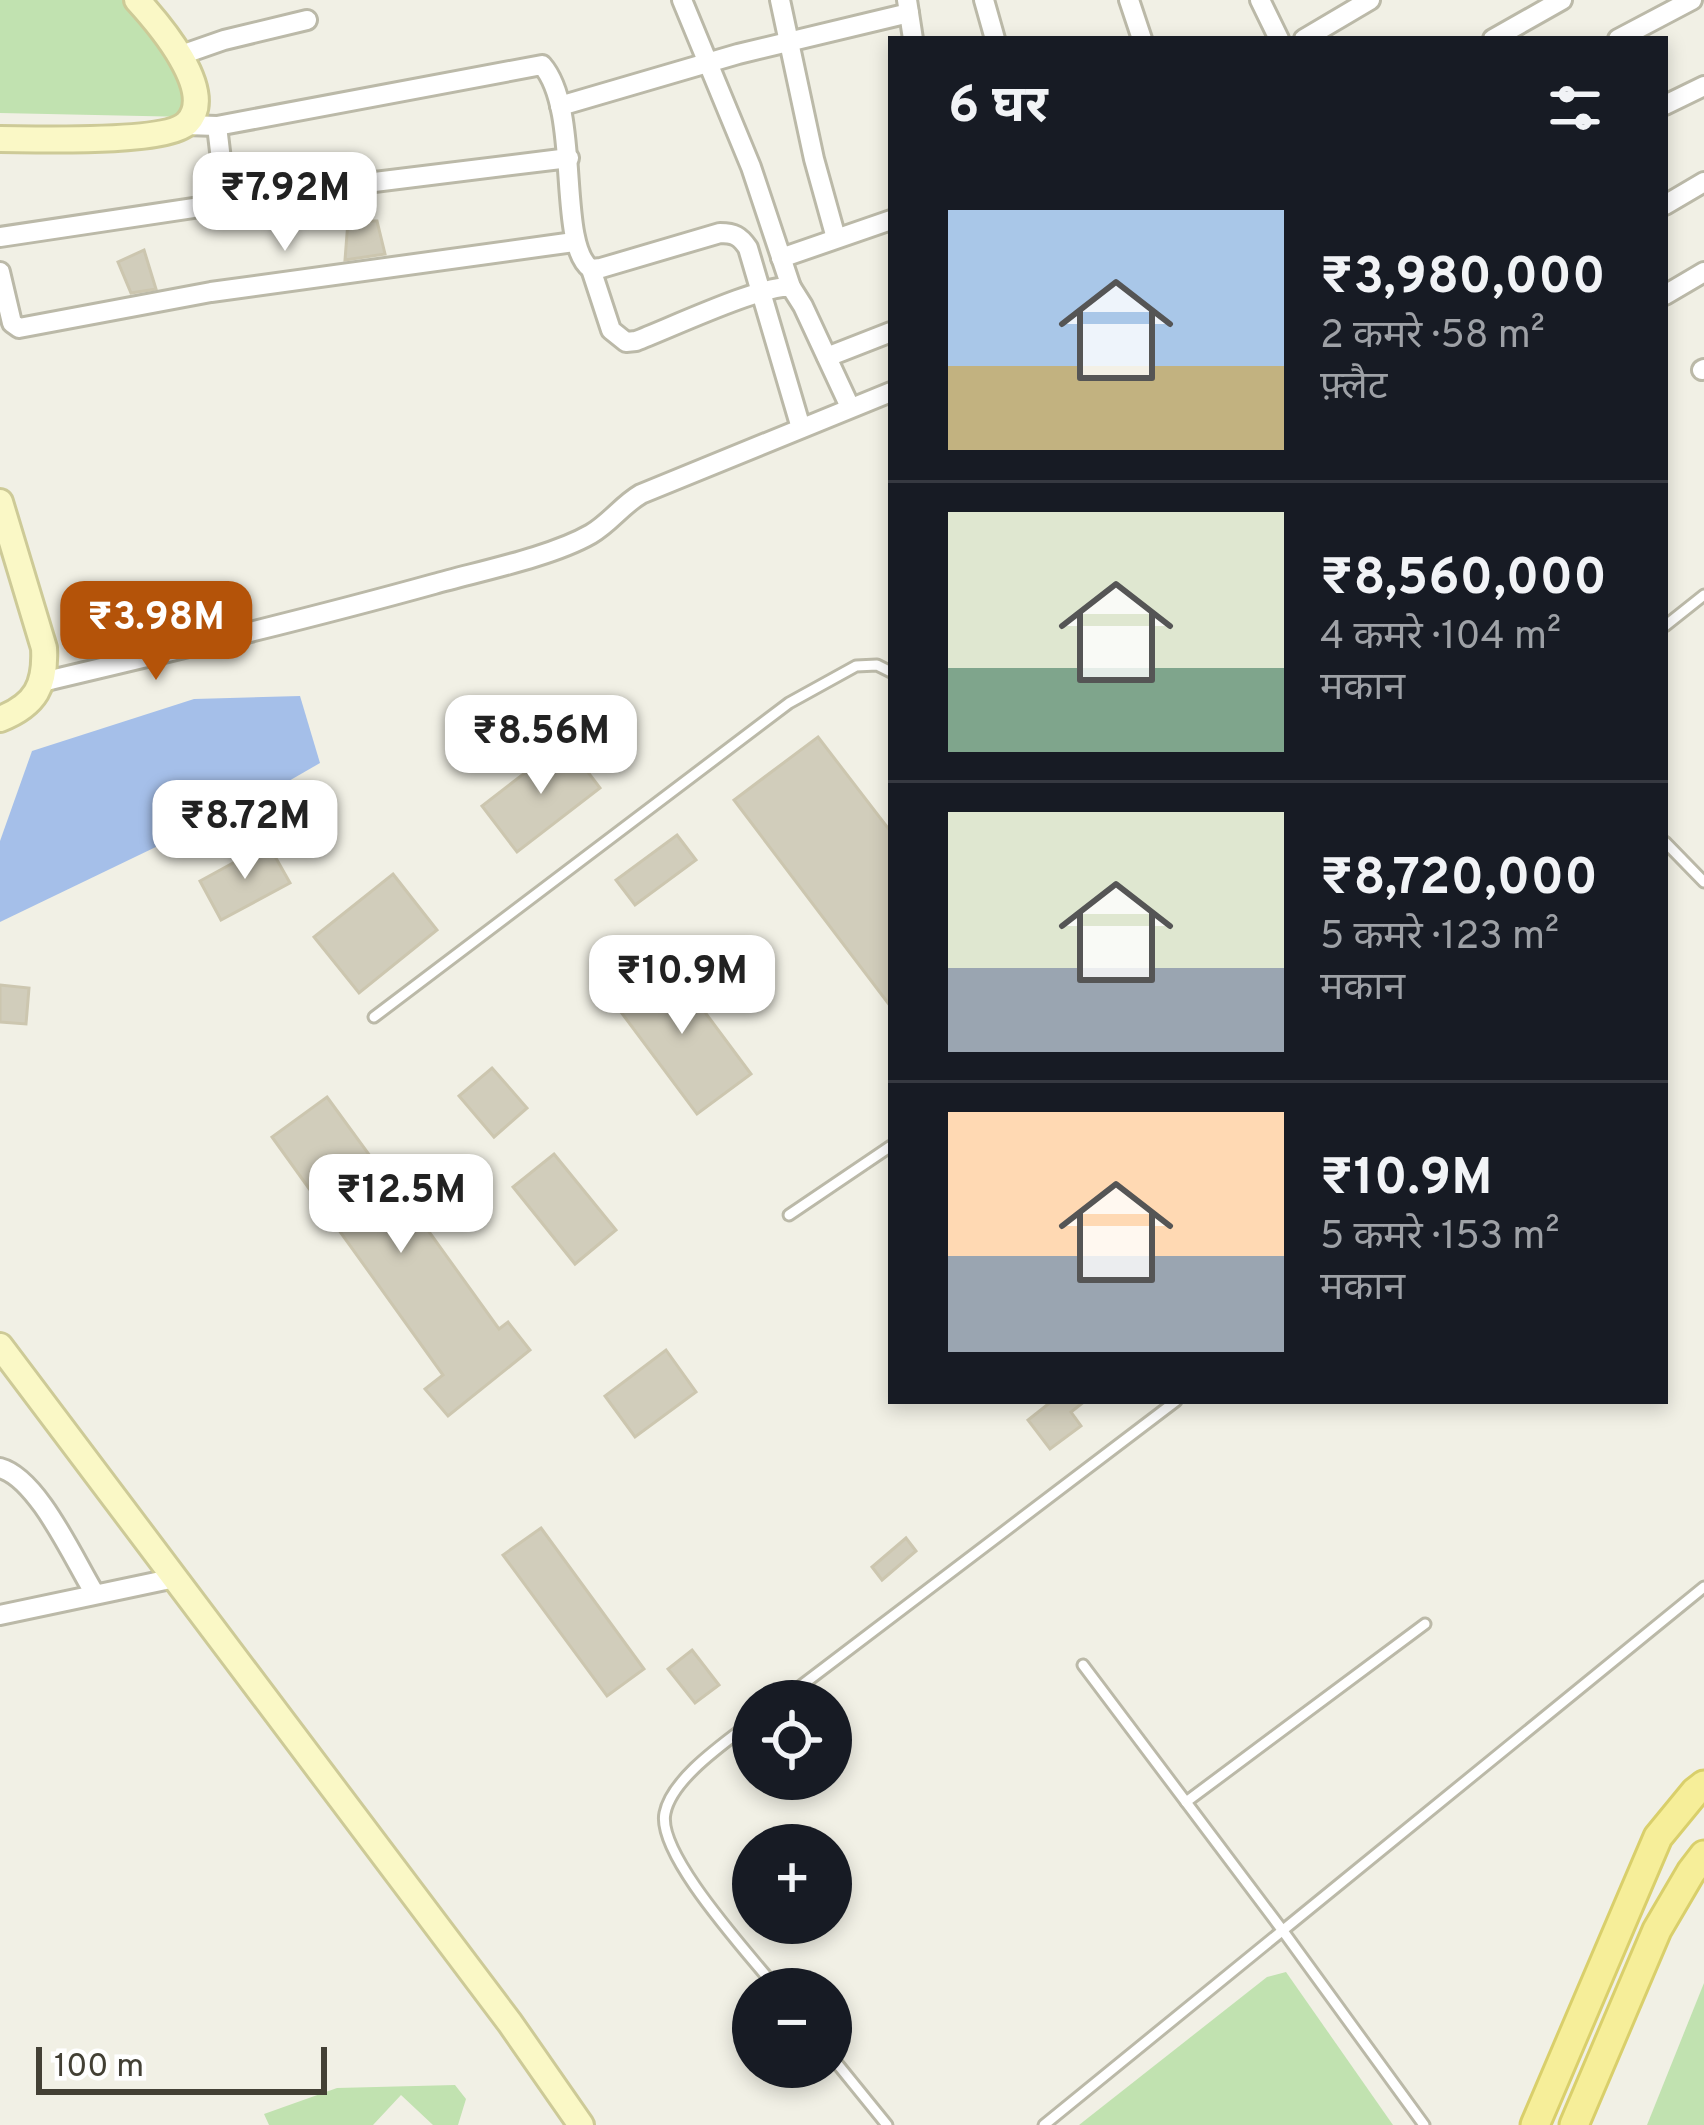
<!DOCTYPE html>
<html lang="hi">
<meta charset="utf-8">
<style>
:root{--surface:#171b24;--page:#242831;--text:#f1f3f6;--muted:#9ea1a6;--line:#363941;--accent:#b45309}
body{margin:0;font-family:Overpass,"Noto Sans Devanagari",sans-serif;background:var(--page);color:var(--text);height:100vh;display:flex;flex-direction:column;font-size:45px;white-space:nowrap}
*{box-sizing:border-box;margin:0}
p{font-size:39px;color:var(--muted)}
.icon{flex:none;width:66px;height:66px;fill:none;stroke:currentColor;stroke-width:2;stroke-linecap:round;stroke-linejoin:round}
.map{position:relative;flex:1;overflow:hidden}
.drawer{position:absolute;left:888px;top:36px;width:780px;height:1368px;display:flex;flex-direction:column;background:var(--surface);border-radius:0px;box-shadow:0 6px 18px #0003}
.drawer>*{flex:none}
.tools{position:absolute;left:732px;top:1680px;display:grid;gap:24px}
.tools a{display:grid;place-items:center;width:120px;height:120px;border-radius:50%;background:var(--surface);box-shadow:0 6px 18px #0003;font-size:60px}
.scale{position:absolute;left:36px;bottom:30px;width:291px;box-sizing:border-box;padding-left:12px;border:6px solid #434035;border-top:0;font-size:33px;line-height:42px;white-space:nowrap;color:#434035;-webkit-text-stroke:9px #fff;paint-order:stroke}
.price{position:absolute;translate:-50% -102px;padding:0 27px;border-radius:24px;background:#fff;color:#222;font-size:39px;line-height:78px;filter:drop-shadow(0 3px 6px #0008)}
.price::after{content:'';position:absolute;left:50%;top:72px;width:36px;height:27px;margin-left:-18px;background:inherit;clip-path:polygon(0 0,100% 0,50% 100%)}
.price.current{background:var(--accent);color:#fff}
ul{padding:0;list-style:none}
li{display:flex;align-items:center;gap:36px;height:300px;padding:0 60px}
li+li{border-top:3px solid var(--line)}
li span{display:grid;place-items:center;flex:none;width:336px;height:240px;border-radius:0px;color:#555}
li>.icon{margin-inline-start:auto}
span .icon{width:144px;height:144px;fill:#fffc;stroke-width:1}
li b{font-size:51px}
h2{display:flex;justify-content:space-between;align-items:center;height:144px;padding:0 60px;font-size:51px}
.map>svg:first-child{display:block}
</style>
<div class="map">
<svg width="1704" height="2125" viewBox="0 0 1704 2125">
<rect width="100%" height="100%" fill="#f1f0e5"/>
<g fill="#c1e2b0">
<path d="M0,0H122L177,64L190,117L0,113Z"/>
<path d="M1286,1972L1393,2125H1079L1267,1977Z"/>
<path d="M1704,1983V2125H1647Z"/>
<path d="M455,2085L466,2099L458,2125H433L401,2095L373,2125H269L264,2114L337,2088Z"/>
</g>
<path fill="#a5bfe9" d="M300,696L320,763L268,793L0,922V841L32,751L194,699Z"/>
<g fill="#d1cdbb" stroke="#ccc6af" stroke-width="3">
<path d="M294,207L295,226L284,241L274,210Z"/>
<path d="M348,221H377L385,254L345,260Z"/>
<path d="M144,250L156,289L131,293L118,262Z"/>
<path d="M818,737L891,832V1007L734,800Z"/>
<path d="M565,742L600,788L517,852L482,806Z"/>
<path d="M677,835L696,860L635,905L616,880Z"/>
<path d="M268,844L290,883L221,920L200,881Z"/>
<path d="M393,874L437,930L359,993L314,937Z"/>
<path d="M666,960L751,1074L697,1114L612,1000Z"/>
<path d="M0,985L29,988L26,1024L0,1022Z"/>
<path d="M492,1068L527,1108L494,1137L459,1096Z"/>
<path d="M327,1097L378,1167L381,1165L499,1329L508,1322L530,1350L448,1416L425,1389L443,1375L272,1137Z"/>
<path d="M554,1154L616,1230L575,1264L513,1187Z"/>
<path d="M666,1350L696,1392L635,1437L605,1396Z"/>
<path d="M1052,1401H1085L1071,1412L1081,1426L1050,1449L1028,1420Z"/>
<path d="M541,1528L644,1669L607,1696L503,1555Z"/>
<path d="M906,1538L916,1551L882,1580L872,1567Z"/>
<path d="M692,1650L719,1685L695,1703L668,1669Z"/>
</g>
<g fill="none" stroke-linecap="round" stroke-linejoin="round">
<g stroke="#bbb9a8" stroke-width="15">
<g id="lane">
<path d="M1665,626L1704,595"/>
<path d="M1665,842L1704,882"/>
<path d="M374,1017L789,703L856,666L877,665L891,672"/>
<path d="M789,1215L891,1146"/>
<path d="M1083,1665L1283,1931L1424,2125"/>
<path d="M781,1701L1176,1401"/>
<path d="M753,1721C726,1742 672,1778 665,1813C656,1854 750,1955 777,1989"/>
<path d="M1186,1802L1425,1624"/>
<path d="M831,2056L887,2125"/>
<path d="M1044,2125L1704,1587"/>
</g>
</g>
<g stroke="#bbb9a8" stroke-width="24">
<g id="street">
<path d="M682,0L751,167L791,287"/>
<path d="M780,0L814,159L836,238"/>
<path d="M907,0L913,39"/>
<path d="M984,0L995,39"/>
<path d="M1129,0L1142,39"/>
<path d="M1260,0L1279,39"/>
<path d="M1304,39L1370,0"/>
<path d="M1493,39L1562,0"/>
<path d="M1618,39L1692,0"/>
<path d="M181,55L224,40L307,20"/>
<path d="M1665,105L1704,86"/>
<path d="M560,106L738,54L909,13"/>
<path d="M186,125L217,126L542,65C582,111 556,244 591,269L601,268L720,233C734,233 740,236 748,248L801,428"/>
<path d="M217,126L226,202"/>
<path d="M1665,205L1704,182"/>
<path d="M0,237L334,187L569,158"/>
<path d="M781,258L891,220"/>
<path d="M591,269L611,330L626,342L636,341C668,329 763,284 791,287L803,306L850,407"/>
<path d="M0,272L12,323L19,328L211,292L574,242"/>
<path d="M1665,295L1704,272"/>
<path d="M827,357L891,332"/>
<path d="M1702,370L1704,369"/>
<path d="M42,682C173,651 304,620 434,584C480,571 551,557 591,534C610,523 622,505 641,494L891,392"/>
<path d="M0,1468C38,1478 74,1560 95,1594"/>
<path d="M0,1615L175,1578"/>
</g>
</g>
<g stroke="#cdca97" stroke-width="30">
<g id="secondary">
<path d="M0,139C34,139 166,144 187,123C218,92 158,23 137,0"/>
<path d="M0,502L44,648C46,685 36,705 0,719"/>
<path d="M0,1346L510,2023L581,2125"/>
</g>
</g>
<g stroke="#d9cf6b" stroke-width="33">
<g id="primary">
<path d="M1535,2125L1658,1837L1695,1792L1704,1785"/>
<path d="M1574,2125L1657,1930L1691,1872L1704,1855"/>
</g>
</g>
<use href="#lane" stroke="#fff" stroke-width="9"/>
<use href="#street" stroke="#fff" stroke-width="18"/>
<use href="#secondary" stroke="#faf8c6" stroke-width="24"/>
<use href="#primary" stroke="#f6ee99" stroke-width="27"/>
</g>
</svg>
<div class="tools">
<a><svg class="icon" aria-label="locate" viewBox="0 0 24 24"><circle cx="12" cy="12" r="6"/><path d="M12 2v4M12 18v4M2 12h4M18 12h4"/></svg></a>
<a>+</a>
<a>−</a>
</div>
<div class="scale">100 m</div>
<b class="price" style="left:285px;top:254px">₹7.92M</b>
<b class="price current" style="left:156px;top:683px">₹3.98M</b>
<b class="price" style="left:541px;top:797px">₹8.56M</b>
<b class="price" style="left:245px;top:882px">₹8.72M</b>
<b class="price" style="left:682px;top:1037px">₹10.9M</b>
<b class="price" style="left:401px;top:1256px">₹12.5M</b>
<section class="drawer">
<h2>6 घर<svg class="icon" aria-label="filters" viewBox="0 0 24 24"><path d="M4 7h16M4 17h16"/><circle cx="9" cy="7" r="2"/><circle cx="15" cy="17" r="2"/></svg></h2>
<ul>
<li><span style="background:linear-gradient(#a9c7e8 65%,#c2b280 0)"><svg class="icon" aria-label="home" viewBox="0 0 24 24"><path d="M3 11l9-7 9 7M6 9v11h12V9"/></svg></span><div><b>₹3,980,000</b><p>2 कमरे · 58 m²</p><p>फ़्लैट</p></div></li>
<li><span style="background:linear-gradient(#dfe7d0 65%,#7fa58c 0)"><svg class="icon" aria-label="home" viewBox="0 0 24 24"><path d="M3 11l9-7 9 7M6 9v11h12V9"/></svg></span><div><b>₹8,560,000</b><p>4 कमरे · 104 m²</p><p>मकान</p></div></li>
<li><span style="background:linear-gradient(#dfe7d0 65%,#9aa5b1 0)"><svg class="icon" aria-label="home" viewBox="0 0 24 24"><path d="M3 11l9-7 9 7M6 9v11h12V9"/></svg></span><div><b>₹8,720,000</b><p>5 कमरे · 123 m²</p><p>मकान</p></div></li>
<li><span style="background:linear-gradient(#ffd9b3 60%,#9aa5b1 0)"><svg class="icon" aria-label="home" viewBox="0 0 24 24"><path d="M3 11l9-7 9 7M6 9v11h12V9"/></svg></span><div><b>₹10.9M</b><p>5 कमरे · 153 m²</p><p>मकान</p></div></li>
</ul>
</section>
</div>
